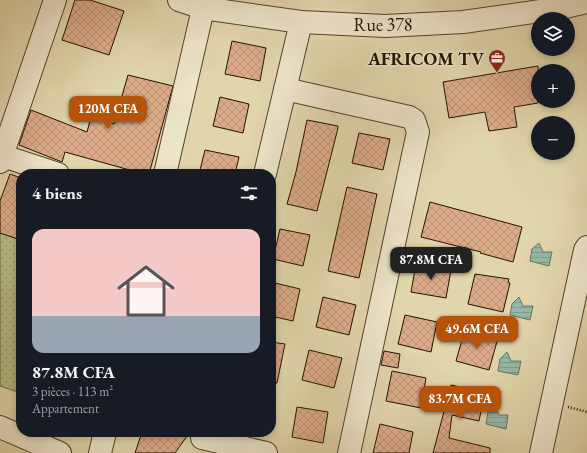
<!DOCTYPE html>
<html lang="fr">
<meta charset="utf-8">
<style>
:root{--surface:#171b24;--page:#242831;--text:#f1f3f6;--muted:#9ea1a6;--accent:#b45309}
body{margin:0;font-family:"EB Garamond",serif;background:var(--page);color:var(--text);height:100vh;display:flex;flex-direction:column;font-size:15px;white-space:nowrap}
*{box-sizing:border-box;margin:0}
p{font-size:13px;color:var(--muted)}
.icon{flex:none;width:22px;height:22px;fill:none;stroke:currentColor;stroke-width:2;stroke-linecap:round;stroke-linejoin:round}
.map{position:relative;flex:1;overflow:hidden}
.drawer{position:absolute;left:16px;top:169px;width:260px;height:268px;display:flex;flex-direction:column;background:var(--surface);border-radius:16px;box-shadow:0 2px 6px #0003}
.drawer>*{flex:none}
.fabs{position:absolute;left:531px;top:12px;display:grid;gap:8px}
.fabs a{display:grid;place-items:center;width:44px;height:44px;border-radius:50%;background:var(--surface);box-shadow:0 2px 6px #0003;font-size:20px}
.price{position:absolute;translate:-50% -34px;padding:0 9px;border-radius:8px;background:var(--accent);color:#fff;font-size:13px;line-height:26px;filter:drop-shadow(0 1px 2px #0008)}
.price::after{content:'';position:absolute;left:50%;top:24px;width:12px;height:9px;margin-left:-6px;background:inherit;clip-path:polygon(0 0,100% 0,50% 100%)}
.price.on{background:#222;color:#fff}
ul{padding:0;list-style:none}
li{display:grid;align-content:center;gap:8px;height:212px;padding:0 16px}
li span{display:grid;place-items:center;height:124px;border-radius:12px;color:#555}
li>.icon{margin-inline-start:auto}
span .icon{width:72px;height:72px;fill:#fffc;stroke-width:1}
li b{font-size:17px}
h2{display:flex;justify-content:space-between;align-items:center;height:48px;padding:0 16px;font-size:17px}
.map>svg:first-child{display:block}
</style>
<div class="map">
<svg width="587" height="453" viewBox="0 0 587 453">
<defs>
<pattern id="grass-dots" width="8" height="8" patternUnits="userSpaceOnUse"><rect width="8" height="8" fill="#b4bd89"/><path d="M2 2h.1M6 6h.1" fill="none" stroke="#9ba174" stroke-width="1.8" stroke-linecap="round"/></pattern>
<pattern id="water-rules" width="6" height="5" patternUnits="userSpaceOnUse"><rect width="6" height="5" fill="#94b9a8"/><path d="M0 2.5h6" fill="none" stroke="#7f9e8f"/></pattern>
<pattern id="building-cross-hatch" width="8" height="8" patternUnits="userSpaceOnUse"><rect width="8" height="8" fill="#dbab89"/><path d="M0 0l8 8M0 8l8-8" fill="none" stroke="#bc9274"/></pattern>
</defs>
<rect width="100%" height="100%" fill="#e1d5ac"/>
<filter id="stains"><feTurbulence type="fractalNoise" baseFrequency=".005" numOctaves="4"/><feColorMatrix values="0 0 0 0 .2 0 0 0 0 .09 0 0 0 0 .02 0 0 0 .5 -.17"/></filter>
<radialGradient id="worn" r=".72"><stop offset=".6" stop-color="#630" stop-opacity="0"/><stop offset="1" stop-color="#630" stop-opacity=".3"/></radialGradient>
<path fill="url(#grass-dots)" stroke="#6c6744" d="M0,233L21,240V377L18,392L0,386Z"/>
<g fill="url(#water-rules)" stroke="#677665">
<path d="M539,243L543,252H552L549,266L530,261L532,249Z"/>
<path d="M519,297L523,306H533L530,320L510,315L512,304Z"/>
<path d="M507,352L511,361H521L518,375L498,371L500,359Z"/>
<path d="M495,406L499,415H508L506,429L486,424L488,412Z"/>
</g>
<g fill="url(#building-cross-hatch)" stroke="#241100">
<path d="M75,0H90L124,11L109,55L62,40Z"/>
<path d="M232,41L266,48L260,81L225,74Z"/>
<path d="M538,66V103L514,107L517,127L489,131L485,112L449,118L443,82Z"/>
<path d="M128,75L173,86L149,174H144L65,152L62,162L19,145L31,110L87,132L91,117L114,124Z"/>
<path d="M220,97L249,104L243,133L213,126Z"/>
<path d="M307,120L338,126V128L317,211L287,204L296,172Z"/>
<path d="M359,133L390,139L383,170L352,163Z"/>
<path d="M205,150L239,157L235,174H199Z"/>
<path d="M10,174L21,178V240L0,233V201Z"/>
<path d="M347,187L377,194L359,278L328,271Z"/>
<path d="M430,202L522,227L513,262L480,253L481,252L421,237Z"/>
<path d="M280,229L310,235L303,266L273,259Z"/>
<path d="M416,264L451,270L446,298L411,292Z"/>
<path d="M475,274L509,279L508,282L510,283L503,312L468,304Z"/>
<path d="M271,282L300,289L293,321L271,316Z"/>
<path d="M323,297L356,305L349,335L316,327Z"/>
<path d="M405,315L437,322L431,352L398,344Z"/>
<path d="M465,329L498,338L489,370L456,361Z"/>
<path d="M271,342L285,344L277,383H271Z"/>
<path d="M309,350L342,358L334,388L302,380Z"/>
<path d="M384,351L400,354L398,368L381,365Z"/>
<path d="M392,371L426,378L421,408L386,401Z"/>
<path d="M451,385L485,392L479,421L452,415L449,438L490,448V453H433Z"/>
<path d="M297,407L328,412L323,443L292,437Z"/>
<path d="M380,424L413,432L409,453H373Z"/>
<path d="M142,432H190L175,453H135Z"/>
</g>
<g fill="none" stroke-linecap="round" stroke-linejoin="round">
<g stroke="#53422b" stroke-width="24">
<g id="minor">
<path d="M179,0L203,8L301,22L385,26L463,22L561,8L587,2"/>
<path d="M285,89L409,117L414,120L418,132L349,453"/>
<path d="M0,155L58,174"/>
<path d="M0,162L55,0"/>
<path d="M165,174L205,0"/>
<path d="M265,174L301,22"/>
<path d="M0,427L60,453"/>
<path d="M202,438L266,453"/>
<path d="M100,453L105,432"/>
<path d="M541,453L585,250L587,247"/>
</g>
</g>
<path stroke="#241100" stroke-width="2.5" stroke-dasharray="1 2" stroke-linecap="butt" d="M568,407L587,412"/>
<use href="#minor" stroke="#ece4c9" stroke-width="22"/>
</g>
<defs>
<g id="office-pin" transform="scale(0.9)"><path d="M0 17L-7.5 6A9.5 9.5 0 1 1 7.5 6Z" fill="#8f2418" stroke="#ece4c9"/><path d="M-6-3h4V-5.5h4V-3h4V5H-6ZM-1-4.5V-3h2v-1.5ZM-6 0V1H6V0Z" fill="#fff"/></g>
</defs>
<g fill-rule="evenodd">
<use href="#office-pin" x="497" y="58"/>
</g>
<g text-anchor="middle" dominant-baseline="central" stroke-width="3" stroke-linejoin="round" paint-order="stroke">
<g font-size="18" fill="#241100" stroke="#ece4c9">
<text x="383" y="24">Rue 378</text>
</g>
<g font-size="18" font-weight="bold" fill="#241100" stroke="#ece4c9" text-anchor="end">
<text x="484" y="58">AFRICOM TV</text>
</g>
</g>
<rect width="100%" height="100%" filter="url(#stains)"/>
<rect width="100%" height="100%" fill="url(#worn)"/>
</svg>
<div class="fabs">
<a><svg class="icon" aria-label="layers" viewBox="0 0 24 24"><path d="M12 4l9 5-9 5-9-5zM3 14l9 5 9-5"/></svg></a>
<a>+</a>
<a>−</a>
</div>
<b class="price" style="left:108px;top:130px">120M CFA</b>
<b class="price on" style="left:431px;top:281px">87.8M CFA</b>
<b class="price" style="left:477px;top:350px">49.6M CFA</b>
<b class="price" style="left:460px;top:420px">83.7M CFA</b>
<section class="drawer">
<h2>4 biens<svg class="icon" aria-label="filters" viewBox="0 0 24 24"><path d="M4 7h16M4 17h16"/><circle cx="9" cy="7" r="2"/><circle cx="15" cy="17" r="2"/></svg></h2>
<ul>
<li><span style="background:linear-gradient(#f6c9c9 70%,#9aa5b1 0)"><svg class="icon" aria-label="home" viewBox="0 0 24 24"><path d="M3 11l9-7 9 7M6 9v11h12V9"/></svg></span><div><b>87.8M CFA</b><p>3 pièces · 113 m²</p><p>Appartement</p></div></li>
</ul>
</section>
</div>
